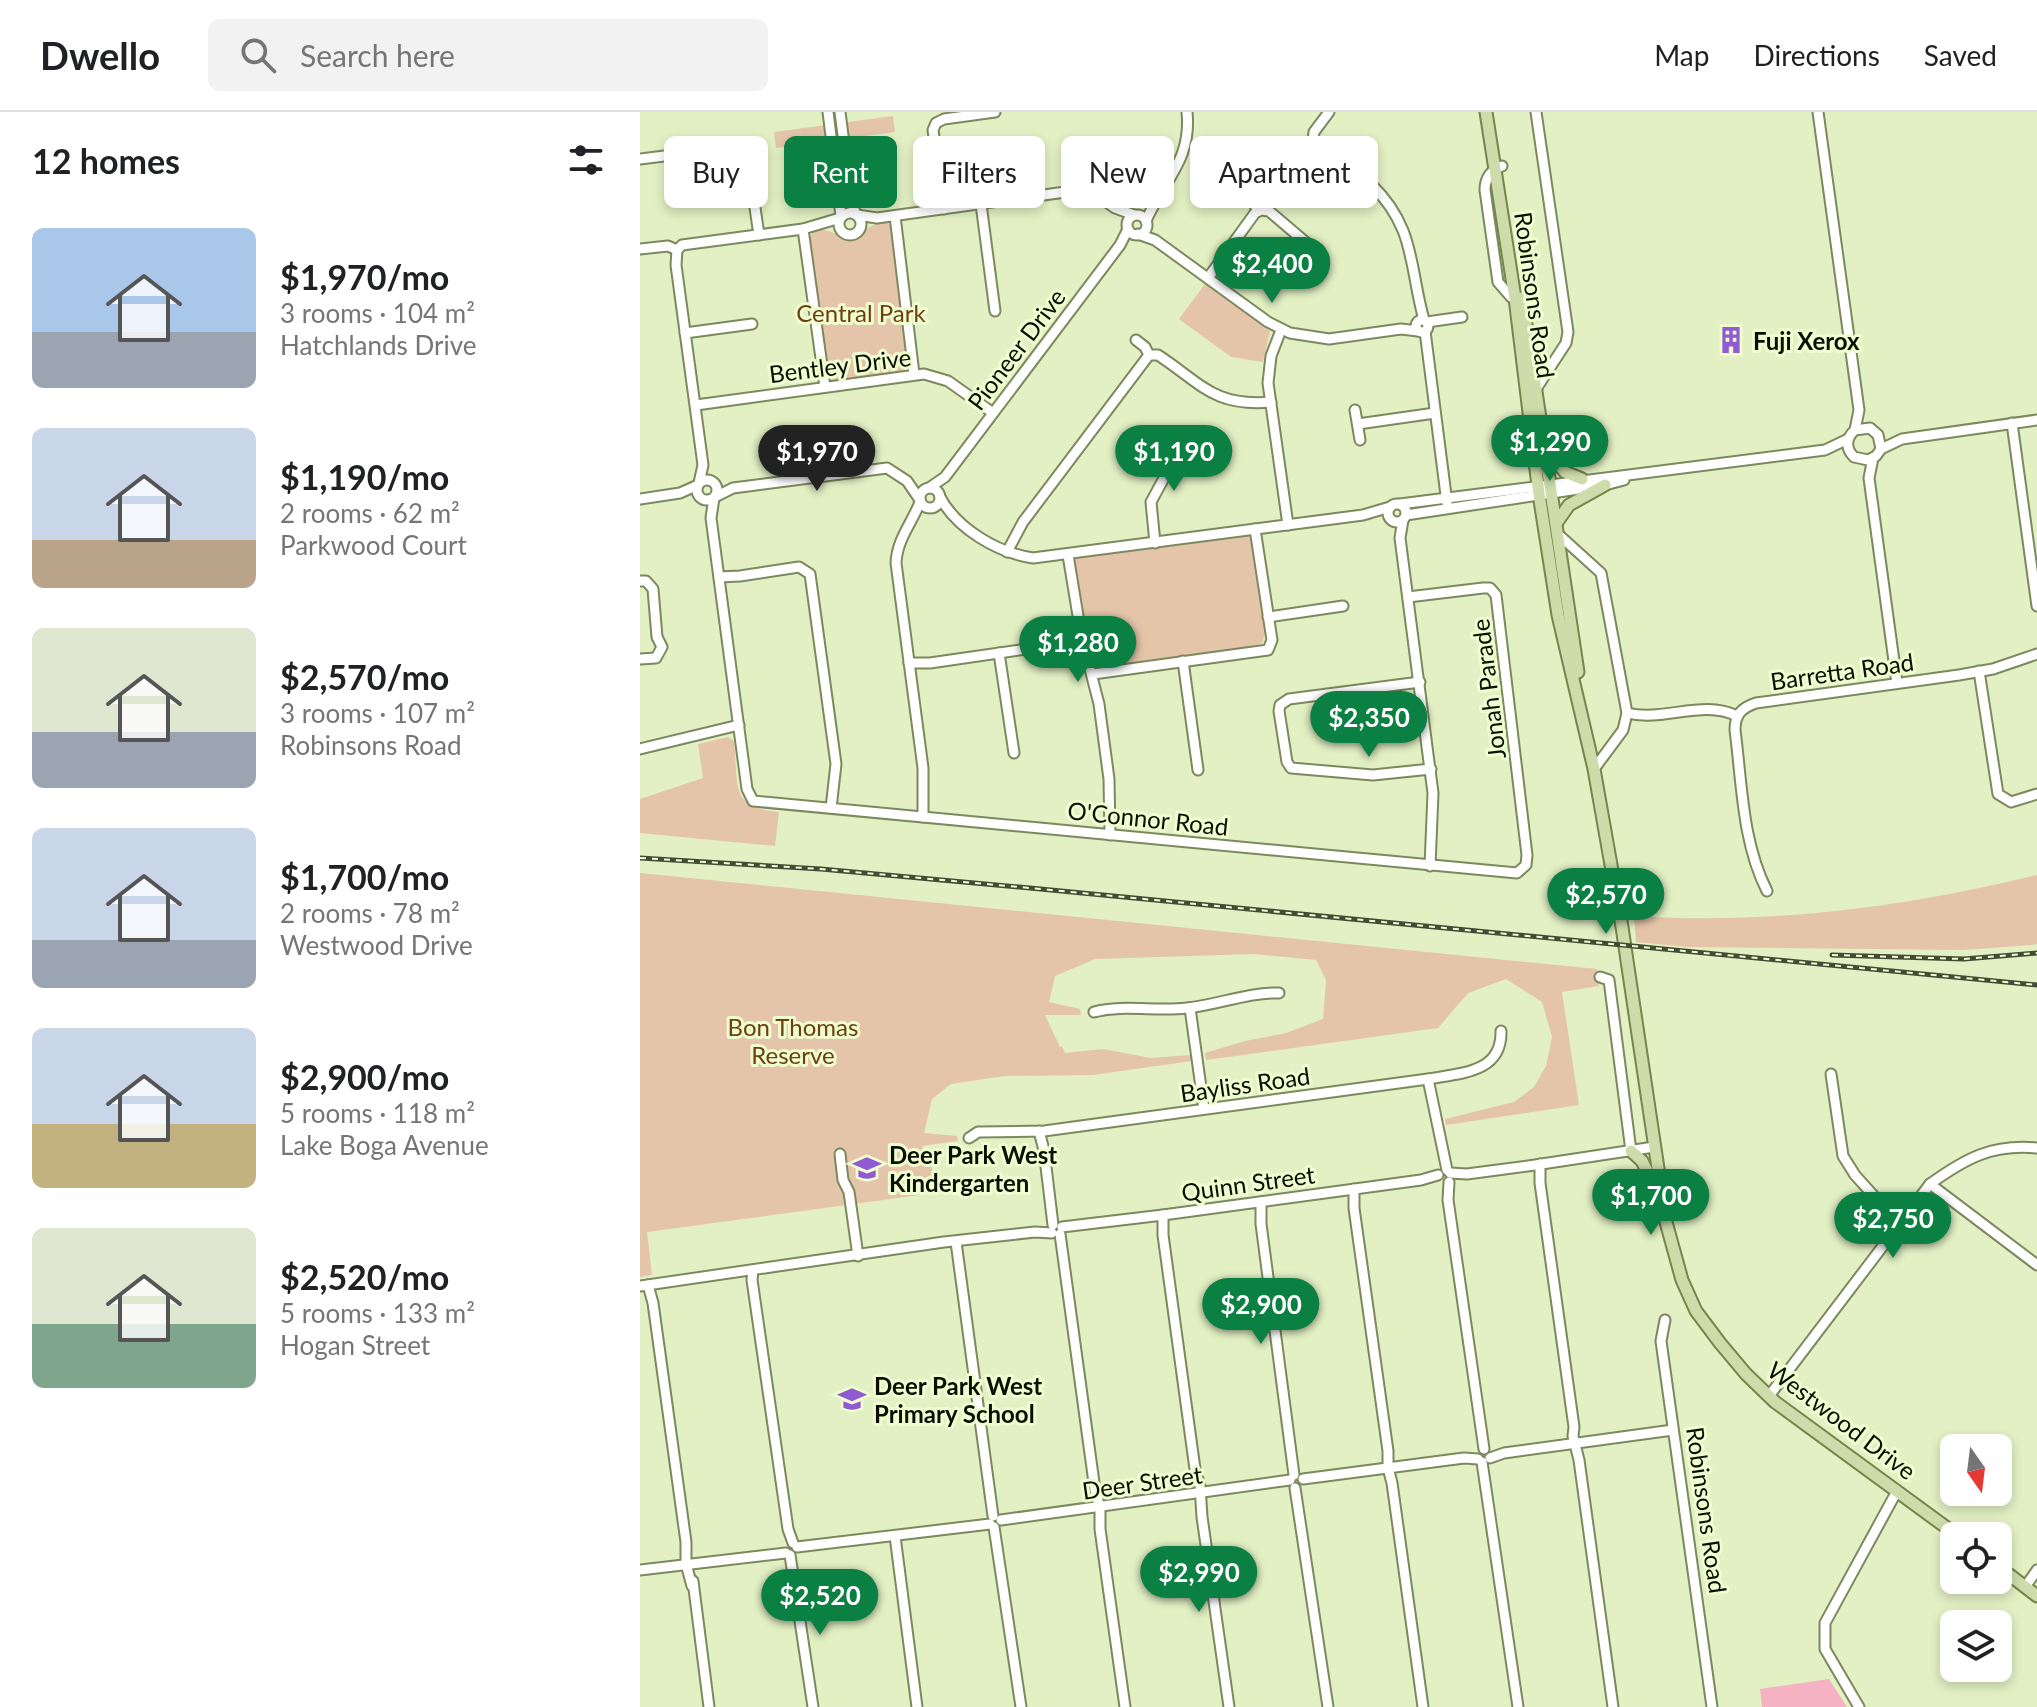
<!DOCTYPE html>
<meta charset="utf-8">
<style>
:root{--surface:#fff;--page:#f2f2f2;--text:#202124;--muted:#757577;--line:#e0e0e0;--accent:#0b8043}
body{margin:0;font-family:Lato,sans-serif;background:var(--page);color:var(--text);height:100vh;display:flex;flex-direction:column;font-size:30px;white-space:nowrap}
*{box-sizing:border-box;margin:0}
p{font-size:26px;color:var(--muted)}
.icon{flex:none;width:44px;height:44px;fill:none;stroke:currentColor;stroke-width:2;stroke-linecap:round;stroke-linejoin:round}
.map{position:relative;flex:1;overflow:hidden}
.side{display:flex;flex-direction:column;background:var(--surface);width:640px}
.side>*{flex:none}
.guide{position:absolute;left:24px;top:24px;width:760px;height:72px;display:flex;gap:16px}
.needle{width:52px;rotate:166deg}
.controls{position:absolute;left:1300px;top:1322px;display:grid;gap:16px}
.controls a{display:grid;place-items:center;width:72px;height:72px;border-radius:12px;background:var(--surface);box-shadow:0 4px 12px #0003;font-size:40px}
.price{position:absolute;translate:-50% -68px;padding:0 18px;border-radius:28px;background:var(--accent);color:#fff;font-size:26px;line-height:52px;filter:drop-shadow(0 2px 4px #0008)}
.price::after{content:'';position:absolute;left:50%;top:48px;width:24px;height:18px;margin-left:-12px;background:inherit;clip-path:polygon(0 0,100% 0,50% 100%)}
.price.selected{background:#222;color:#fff}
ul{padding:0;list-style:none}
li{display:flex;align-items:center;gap:24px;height:200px;padding:0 32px}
li span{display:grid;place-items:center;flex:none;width:224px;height:160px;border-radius:12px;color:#555}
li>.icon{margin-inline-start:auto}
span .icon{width:96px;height:96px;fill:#fffc;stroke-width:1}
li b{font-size:34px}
h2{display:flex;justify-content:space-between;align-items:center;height:96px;padding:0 32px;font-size:34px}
.chip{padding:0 28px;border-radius:12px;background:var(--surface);box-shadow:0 4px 12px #0003;font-size:28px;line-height:72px}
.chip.selected{background:var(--accent);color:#fff}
header{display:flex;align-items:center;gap:48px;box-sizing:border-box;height:112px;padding:0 40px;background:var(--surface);border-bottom:2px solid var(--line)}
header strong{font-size:38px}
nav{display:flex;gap:44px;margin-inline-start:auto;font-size:28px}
.search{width:560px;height:72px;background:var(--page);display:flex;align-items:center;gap:20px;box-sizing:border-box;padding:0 28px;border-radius:12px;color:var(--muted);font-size:30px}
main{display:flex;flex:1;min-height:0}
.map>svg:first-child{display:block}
</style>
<header>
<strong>Dwello</strong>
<div class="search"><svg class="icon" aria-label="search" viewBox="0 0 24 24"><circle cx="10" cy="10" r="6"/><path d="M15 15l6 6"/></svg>Search here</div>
<nav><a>Map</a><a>Directions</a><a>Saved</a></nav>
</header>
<main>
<section class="side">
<h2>12 homes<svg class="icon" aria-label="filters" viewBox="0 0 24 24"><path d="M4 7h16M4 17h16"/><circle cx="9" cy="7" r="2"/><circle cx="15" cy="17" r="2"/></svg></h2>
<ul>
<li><span style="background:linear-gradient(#a9c7e8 65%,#9aa5b1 0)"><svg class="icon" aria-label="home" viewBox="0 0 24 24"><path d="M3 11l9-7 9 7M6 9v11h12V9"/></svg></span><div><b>$1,970/mo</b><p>3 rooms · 104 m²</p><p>Hatchlands Drive</p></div></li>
<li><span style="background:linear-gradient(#c9d6e8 70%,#b9a48a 0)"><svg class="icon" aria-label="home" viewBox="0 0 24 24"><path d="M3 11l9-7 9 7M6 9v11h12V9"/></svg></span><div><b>$1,190/mo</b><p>2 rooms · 62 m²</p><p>Parkwood Court</p></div></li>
<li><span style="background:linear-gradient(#dfe7d0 65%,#9aa5b1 0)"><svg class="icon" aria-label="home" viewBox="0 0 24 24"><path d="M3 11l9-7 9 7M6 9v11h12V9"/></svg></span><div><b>$2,570/mo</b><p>3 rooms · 107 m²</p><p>Robinsons Road</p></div></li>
<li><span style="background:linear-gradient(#c9d6e8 70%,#9aa5b1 0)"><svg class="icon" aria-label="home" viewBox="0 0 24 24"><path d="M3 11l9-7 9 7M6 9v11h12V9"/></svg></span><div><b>$1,700/mo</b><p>2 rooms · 78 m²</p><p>Westwood Drive</p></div></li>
<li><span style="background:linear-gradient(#c9d6e8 60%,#c2b280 0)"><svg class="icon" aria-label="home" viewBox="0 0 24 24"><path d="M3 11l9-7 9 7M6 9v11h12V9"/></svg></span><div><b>$2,900/mo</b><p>5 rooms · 118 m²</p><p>Lake Boga Avenue</p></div></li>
<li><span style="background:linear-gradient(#dfe7d0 60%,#7fa58c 0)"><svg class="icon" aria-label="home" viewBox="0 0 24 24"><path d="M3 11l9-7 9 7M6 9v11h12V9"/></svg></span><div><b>$2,520/mo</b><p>5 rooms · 133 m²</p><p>Hogan Street</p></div></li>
</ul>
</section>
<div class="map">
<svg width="1397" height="1595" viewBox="0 0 1397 1595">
<rect width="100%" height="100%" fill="#e2f0c3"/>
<g fill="#e5c5aa">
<path d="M253,4L255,20L136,36L134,20Z"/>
<path d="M244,110L250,112L252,116L270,255L263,260L192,268L188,266L169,126C181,108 194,125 209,125C216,125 230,112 244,110Z"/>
<path d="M565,172L630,219L623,250L591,245L539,207Z"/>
<path d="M608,423L612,427L625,522L622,531L612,535L464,556L455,552L445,520L434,448L438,445Z"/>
<path d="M88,625L94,629C99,673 88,695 139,700L135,734L0,721V687L63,666L58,632Z"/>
<path d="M0,761L957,857L959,874L922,880L939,993L806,1013L805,1007L874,990L894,975L906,954L912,925L902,890L866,867L828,881L798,916L566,948L565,941L605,929L646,921L683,907L686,868L676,848L614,842L455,847L415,864L409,890L440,897L441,903H405L420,935L422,934L425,941L463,937L511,946L551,943L552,949L453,963L365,964L311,972L292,987L284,1021L317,1024L318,1029L282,1034L302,1080L7,1120L12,1163L0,1165Z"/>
<path d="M1397,763V832L1392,833L1323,838L1047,835L996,830L994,804C1130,813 1265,795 1397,763Z"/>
</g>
<path fill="#f5b2c3" d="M1189,1567L1207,1595H1122L1120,1577Z"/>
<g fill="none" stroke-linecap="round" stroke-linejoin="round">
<g stroke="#7c895f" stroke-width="13">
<g id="minor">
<path d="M188,0L201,104"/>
<path d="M200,0L212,93L216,102"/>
<path d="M689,0L674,20L673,28C681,39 717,59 731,72C776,116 769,154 784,208"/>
<path d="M1178,0L1219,298L1215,318"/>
<path d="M0,47L96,35L102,37L108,48L119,123"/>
<path d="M862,54C851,58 845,66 845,78L858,170L871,185L878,186"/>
<path d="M605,83L613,90L618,99"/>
<path d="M341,92L355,199"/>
<path d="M304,97L293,18L296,11L304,7L355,0"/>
<circle cx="210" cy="112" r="11"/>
<path d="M217,103L237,106L440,78L454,81L475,96L494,103"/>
<circle cx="497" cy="113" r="10"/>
<path d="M255,104L274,262"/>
<path d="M506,109C523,69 552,49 547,0"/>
<path d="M163,117L185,275"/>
<path d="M498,122L515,128L628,210L650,221L689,227L761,217L778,219"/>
<path d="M0,137L28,134L37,138L42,133L163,117L200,106"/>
<path d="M37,138L36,153L63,353L59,371"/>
<path d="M568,166L615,101L621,98L629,99L683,145"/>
<circle cx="782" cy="214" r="6"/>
<path d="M787,210L822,205"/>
<path d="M641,218L631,244L628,271L648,413"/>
<path d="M785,219L807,391"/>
<path d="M45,221L112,212"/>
<path d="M496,228L505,235L509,243H518C562,272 574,295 631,290"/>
<path d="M896,277L926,231L928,220L896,0"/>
<path d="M56,293L284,262L308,269L353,301"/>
<path d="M715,298L720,328"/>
<path d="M1372,311L1397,494"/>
<path d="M718,312L795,301"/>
<path d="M539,321L562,340"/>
<path d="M1241,337L1238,323L1230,316L1215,318C1206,326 1205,336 1214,345L1228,348L1236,344L1241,337L1262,327L1397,308"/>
<path d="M1233,346L1229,366L1257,571"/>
<circle cx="67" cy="378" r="10"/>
<circle cx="290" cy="386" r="10"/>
<path d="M289,376L305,365L480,133L488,117"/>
<path d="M75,385L93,376L247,356L267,369L280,388"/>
<path d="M300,385C317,417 358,441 393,446L723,403L750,395"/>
<path d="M74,386L71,406L107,677L113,689L877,761L886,753L887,743L856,483L850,476H843L768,485"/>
<path d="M0,387L40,381L58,373"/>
<path d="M280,390C272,411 257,427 256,451L283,656V705"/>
<circle cx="757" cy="401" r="9"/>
<path d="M760,392L1185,338L1208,327"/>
<path d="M766,403L965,373L984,368"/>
<path d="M763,408L760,426L793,681L790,754"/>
<path d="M919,423L961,461L987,601L983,618L954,657"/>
<path d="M515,431L511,390L524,366L550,331"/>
<path d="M367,440L383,410L509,243"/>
<path d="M428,443L441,522L459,592L469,667L470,723"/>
<path d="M79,465L100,464L159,455L170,462L196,652L191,696"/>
<path d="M0,469H6L13,477L17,525L22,535L16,546L0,547"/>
<path d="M628,505L703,494"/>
<path d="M359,541L374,641"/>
<path d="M543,549L558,658"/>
<path d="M269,551H290L442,529"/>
<path d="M1339,559L1358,682L1371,690L1397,682"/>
<path d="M453,562L628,538L632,528L615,417"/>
<path d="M780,570L649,587L640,593L639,599L647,650L651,656L733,663L791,657"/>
<path d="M987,601C1024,610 1063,587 1097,604"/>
<path d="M0,637L99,613"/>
<path d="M1127,779C1102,730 1102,671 1095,618C1095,603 1101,596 1116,591L1319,563L1353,557L1397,542"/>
<path d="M960,865L969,868L991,1039"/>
<path d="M550,896L564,997"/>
<path d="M454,900C483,892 517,900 547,896C578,893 608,880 639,881"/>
<path d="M1191,962L1203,1044L1215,1063L1259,1112"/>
<path d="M788,967L807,1058"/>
<path d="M399,1019L404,1038L413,1113"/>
<path d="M329,1026L338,1020L404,1019L788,967C821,961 862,961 861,919"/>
<path d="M200,1042L203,1068L209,1080L218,1144"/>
<path d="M900,1052V1071L934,1315L933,1324L939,1348L973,1595"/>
<path d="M810,1061L827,1062L895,1053L1014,1035"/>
<path d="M809,1070L808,1088L844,1337"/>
<path d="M1290,1072L1397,1153"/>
<path d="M714,1077V1096L748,1339V1356L752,1371L783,1595"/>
<path d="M621,1090V1112L654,1363"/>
<path d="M523,1103V1123L555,1357L560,1374L562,1405L589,1595"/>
<path d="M422,1115L523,1103L781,1068L798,1063"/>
<path d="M420,1122L455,1378L460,1396V1417L485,1595"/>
<path d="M316,1130L353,1404"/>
<path d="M113,1158L112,1168L148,1417L153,1431"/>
<path d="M8,1173L13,1191L46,1430V1452L52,1474"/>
<path d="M0,1174L304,1130L395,1120L412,1121"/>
<path d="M1025,1208L1021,1229L1072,1595"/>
<path d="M1129,1284L1290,1072C1326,1046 1352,1032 1397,1036"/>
<path d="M850,1346L864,1341L1033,1318"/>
<path d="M842,1350L878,1595"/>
<path d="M663,1367L824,1346L838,1347"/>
<path d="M655,1376L688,1595"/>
<path d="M361,1408L650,1368"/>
<path d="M354,1415L381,1595"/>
<path d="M255,1424L277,1595"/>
<path d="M157,1435L350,1412"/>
<path d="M150,1443L173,1595"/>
<path d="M0,1458L146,1441"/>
<path d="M53,1469L69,1595"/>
<path d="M1385,1475L1397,1458"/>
<path d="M1219,1595L1185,1537V1511L1257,1379"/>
</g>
</g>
<g stroke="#75854b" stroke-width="15">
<g id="major">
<path d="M846,0L875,186L899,382L918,503L954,657L982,815L1026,1110L1042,1168L1056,1199L1080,1231L1106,1262L1135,1290L1318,1424"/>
<path d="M882,186L938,560"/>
<path d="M906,337L925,360L942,367"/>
<path d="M917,410L929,393L965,373"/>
<path d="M991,1039L1002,1049L1017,1079"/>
<path d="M1358,1454L1397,1484"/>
</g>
</g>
<use href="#minor" stroke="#fff" stroke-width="9"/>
<use href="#major" stroke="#cedcab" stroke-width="11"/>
<g stroke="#444b35" stroke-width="5">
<g id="rail">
<path d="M0,746L181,757L390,776L1397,873"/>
<path d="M1192,843L1324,847L1397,841"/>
</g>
</g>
<use href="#rail" stroke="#effdd0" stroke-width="2" stroke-dasharray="6" stroke-linecap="butt"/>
</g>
<defs>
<g id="building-bare" transform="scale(2.16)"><path d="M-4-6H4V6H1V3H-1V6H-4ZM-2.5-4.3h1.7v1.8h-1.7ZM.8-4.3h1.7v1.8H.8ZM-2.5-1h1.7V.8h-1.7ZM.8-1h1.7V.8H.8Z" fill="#8f5ad2" stroke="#effdd0" stroke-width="2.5" paint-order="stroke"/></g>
<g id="school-bare" transform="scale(2.16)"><path d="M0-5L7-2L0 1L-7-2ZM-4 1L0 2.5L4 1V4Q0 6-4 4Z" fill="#8f5ad2" stroke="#effdd0" stroke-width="2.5" paint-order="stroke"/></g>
</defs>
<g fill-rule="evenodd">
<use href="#building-bare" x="1091" y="228"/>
<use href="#school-bare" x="227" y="1056"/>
<use href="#school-bare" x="212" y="1287"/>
</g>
<g text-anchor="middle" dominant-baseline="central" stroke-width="6" stroke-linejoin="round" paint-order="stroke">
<g font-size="24" fill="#0b0f02" stroke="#effdd0">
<text transform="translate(895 183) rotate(82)">Robinsons Road</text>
<text transform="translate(376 237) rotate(-53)">Pioneer Drive</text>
<text transform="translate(200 253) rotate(-7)">Bentley Drive</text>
<text transform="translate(1202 559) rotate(-8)">Barretta Road</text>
<text transform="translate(848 577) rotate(-97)">Jonah Parade</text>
<text transform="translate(508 706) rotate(6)">O'Connor Road</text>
<text transform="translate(605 972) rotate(-8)">Bayliss Road</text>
<text transform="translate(608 1071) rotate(-8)">Quinn Street</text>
<text transform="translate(1202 1308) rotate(37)">Westwood Drive</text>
<text transform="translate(502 1370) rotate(-8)">Deer Street</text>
<text transform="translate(1067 1398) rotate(82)">Robinsons Road</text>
</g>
<g font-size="24" fill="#6e400e" stroke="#effdd0">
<text x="221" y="200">Central Park</text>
<text x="153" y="914">Bon Thomas<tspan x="153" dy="28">Reserve</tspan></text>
</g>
<g font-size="24" font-weight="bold" fill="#0b0f02" stroke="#effdd0" text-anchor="start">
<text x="1113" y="228">Fuji Xerox</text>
<text x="249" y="1042">Deer Park West<tspan x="249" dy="28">Kindergarten</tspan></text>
<text x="234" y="1273">Deer Park West<tspan x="234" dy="28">Primary School</tspan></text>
</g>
</g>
</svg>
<div class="controls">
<a><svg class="needle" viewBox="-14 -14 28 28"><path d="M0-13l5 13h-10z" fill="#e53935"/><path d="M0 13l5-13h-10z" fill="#757577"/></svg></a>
<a><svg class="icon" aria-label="locate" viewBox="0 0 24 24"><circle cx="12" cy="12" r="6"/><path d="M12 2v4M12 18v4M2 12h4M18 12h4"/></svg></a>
<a><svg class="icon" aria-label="layers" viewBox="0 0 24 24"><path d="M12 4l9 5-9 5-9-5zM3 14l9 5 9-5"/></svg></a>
</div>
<b class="price" style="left:632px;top:193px">$2,400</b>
<b class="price" style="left:910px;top:371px">$1,290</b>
<b class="price selected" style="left:177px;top:381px">$1,970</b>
<b class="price" style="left:534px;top:381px">$1,190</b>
<b class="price" style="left:438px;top:572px">$1,280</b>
<b class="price" style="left:729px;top:647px">$2,350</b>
<b class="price" style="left:966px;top:824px">$2,570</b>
<b class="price" style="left:1011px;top:1125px">$1,700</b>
<b class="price" style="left:1253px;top:1148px">$2,750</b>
<b class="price" style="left:621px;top:1234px">$2,900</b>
<b class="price" style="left:559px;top:1502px">$2,990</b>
<b class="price" style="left:180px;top:1525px">$2,520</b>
<div class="guide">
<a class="chip">Buy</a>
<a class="chip selected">Rent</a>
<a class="chip">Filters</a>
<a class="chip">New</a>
<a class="chip">Apartment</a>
</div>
</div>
</main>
